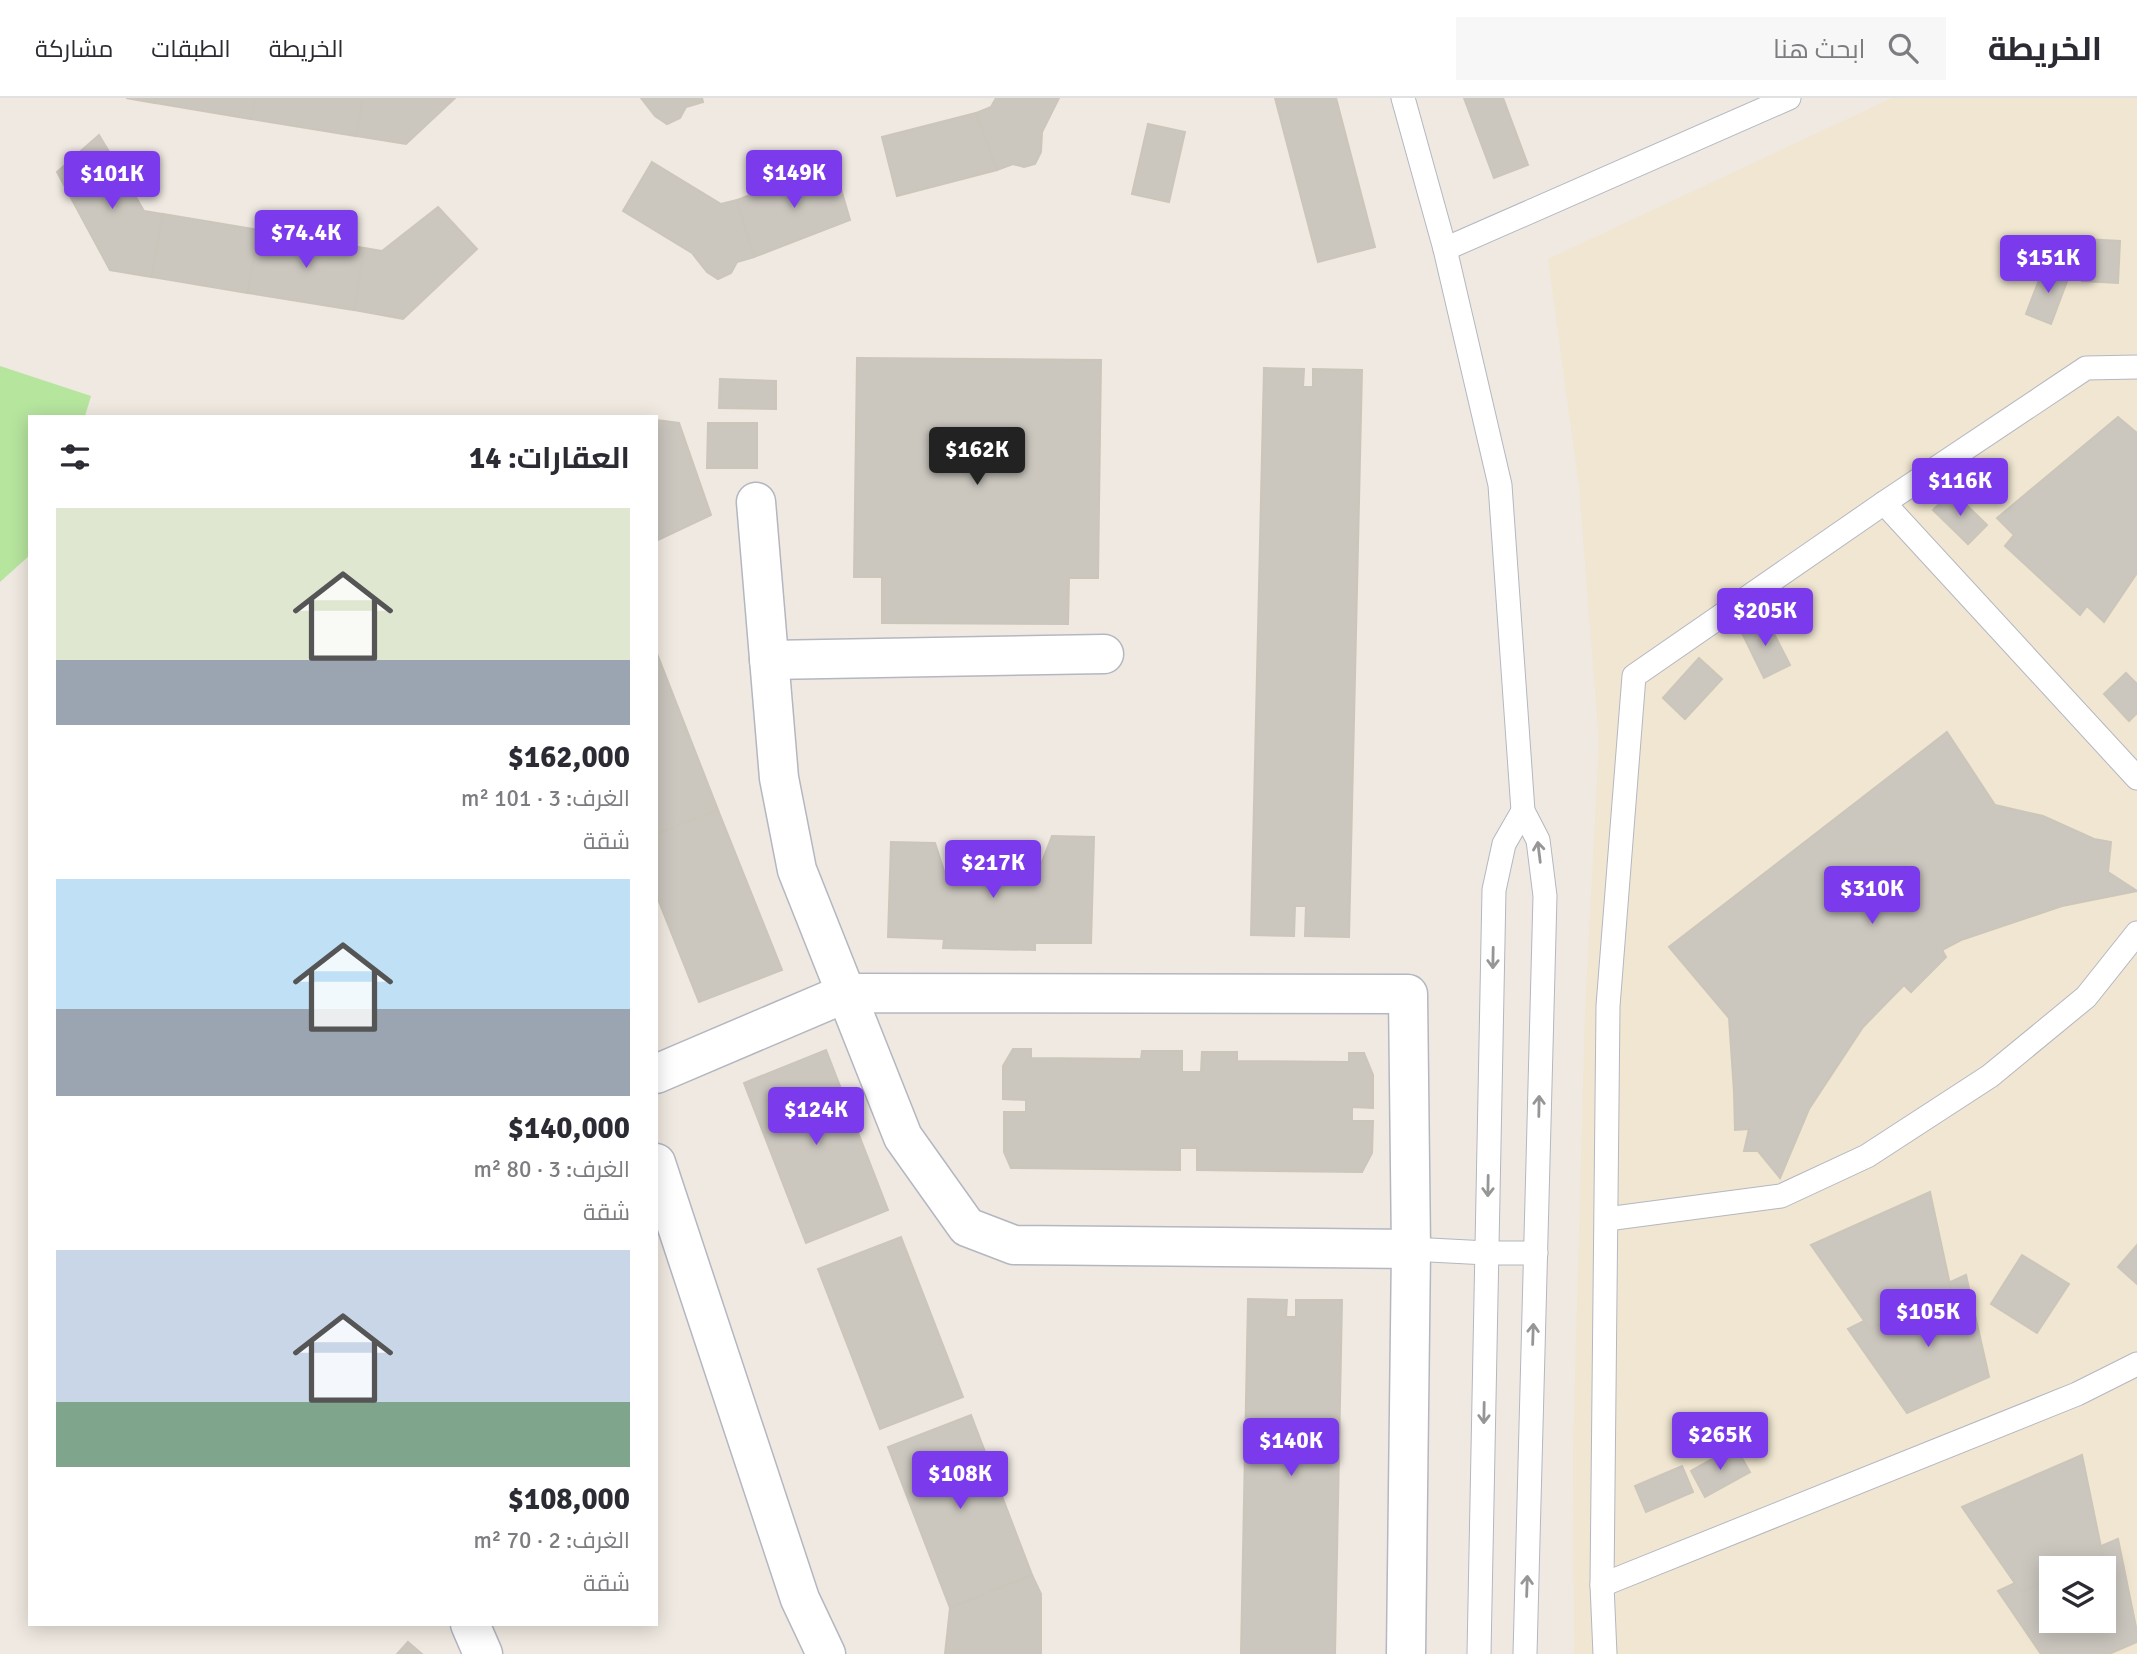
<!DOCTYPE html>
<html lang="ar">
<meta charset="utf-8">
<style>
:root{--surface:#fff;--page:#f7f7f7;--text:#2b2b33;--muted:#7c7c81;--line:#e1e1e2;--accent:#7c3aed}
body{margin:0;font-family:Signika,Cairo,sans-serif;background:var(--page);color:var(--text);direction:rtl;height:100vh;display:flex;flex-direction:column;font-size:26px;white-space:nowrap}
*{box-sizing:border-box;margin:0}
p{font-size:23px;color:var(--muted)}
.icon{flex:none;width:38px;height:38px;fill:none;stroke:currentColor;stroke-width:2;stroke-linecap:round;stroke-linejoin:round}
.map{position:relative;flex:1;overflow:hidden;direction:ltr}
.details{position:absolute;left:28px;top:317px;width:630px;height:1211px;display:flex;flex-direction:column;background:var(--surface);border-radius:0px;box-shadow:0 4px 18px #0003;direction:rtl}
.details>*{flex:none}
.tools{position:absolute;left:2039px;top:1458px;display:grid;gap:14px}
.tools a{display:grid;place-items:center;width:77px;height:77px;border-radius:0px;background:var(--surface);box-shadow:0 4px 18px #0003;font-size:35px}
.price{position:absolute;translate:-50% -60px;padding:0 16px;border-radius:7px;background:var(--accent);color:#fff;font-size:23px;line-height:46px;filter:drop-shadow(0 2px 4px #0008)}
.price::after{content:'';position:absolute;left:50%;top:42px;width:21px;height:16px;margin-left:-10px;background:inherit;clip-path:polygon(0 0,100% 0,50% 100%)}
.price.selected{background:#222;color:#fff}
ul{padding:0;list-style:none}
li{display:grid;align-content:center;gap:14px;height:371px;padding:0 28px}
li span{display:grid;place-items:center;height:217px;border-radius:0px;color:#555}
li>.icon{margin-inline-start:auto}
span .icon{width:126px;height:126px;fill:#fffc;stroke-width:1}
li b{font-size:30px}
h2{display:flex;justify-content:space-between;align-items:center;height:84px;padding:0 28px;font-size:30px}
header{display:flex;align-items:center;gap:42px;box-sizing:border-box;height:98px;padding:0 35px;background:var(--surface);border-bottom:2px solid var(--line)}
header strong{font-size:33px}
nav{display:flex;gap:38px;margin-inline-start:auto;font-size:24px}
.search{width:490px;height:63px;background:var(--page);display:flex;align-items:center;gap:18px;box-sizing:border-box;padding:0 24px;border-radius:0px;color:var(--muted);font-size:26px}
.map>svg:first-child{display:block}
</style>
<header>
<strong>الخريطة</strong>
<div class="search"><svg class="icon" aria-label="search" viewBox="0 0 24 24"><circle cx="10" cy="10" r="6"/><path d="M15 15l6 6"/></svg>ابحث هنا</div>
<nav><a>الخريطة</a><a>الطبقات</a><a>مشاركة</a></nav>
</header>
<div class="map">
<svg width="2137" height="1556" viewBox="0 0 2137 1556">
<rect width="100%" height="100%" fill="#efe9e1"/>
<path fill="#f0e6d1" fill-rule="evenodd" d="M1892,0H2137V1556H1574L1573,1353L1585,913L1599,643L1579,389L1548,161ZM2051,1470H2104V1522H2051Z"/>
<path fill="#b6e59e" d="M0,268L91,298L85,318H30V457L0,484Z"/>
<g fill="#cbc7bf" stroke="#cbc5ba" stroke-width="2">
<path d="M126,0H156L155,5Z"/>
<path d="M156,0H255L251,21L155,5Z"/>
<path d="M255,0H363L356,38L251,21Z"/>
<path d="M363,0H455L406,46L356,38Z"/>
<path d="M641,0H702L703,4L686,9L680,20L667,26L655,18Z"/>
<path d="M996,0H1059L1042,34L1041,54L1035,66L1024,69L1013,66L997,72L976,15L991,9Z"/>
<path d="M1275,0H1336L1375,149L1318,164Z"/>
<path d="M1464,0H1503L1528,67L1494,80Z"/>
<path d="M976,15L997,72L897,98L882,39Z"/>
<path d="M1148,26L1185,34L1169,104L1132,96Z"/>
<path d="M99,37L144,113L163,116L152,179L110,172L57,74Z"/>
<path d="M652,64L721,106L737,102L754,159L737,164L731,175L718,181L707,174L692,155L623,113Z"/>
<path d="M833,64L850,122L754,159L737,102Z"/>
<path d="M438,109L477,151L403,221L354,212L364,150L382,153Z"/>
<path d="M163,116L259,132L248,195L152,179Z"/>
<path d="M259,132L364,150L354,212L248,195Z"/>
<path d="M2084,141L2120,143L2118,185L2082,183Z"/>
<path d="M2044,169L2069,178L2051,226L2026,216Z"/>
<path d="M857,260L1101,262L1098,480H1069L1068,526L882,525V479H854Z"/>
<path d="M1264,270L1304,271L1303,289H1313V271L1362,272L1349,839L1305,838L1306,808H1295L1294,838L1251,837Z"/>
<path d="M720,281L776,283V311L719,310Z"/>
<path d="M2118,319L2137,335V475L2104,524L2087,508L2080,517L2005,448L2014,437L1997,420Z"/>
<path d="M656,322L679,325L711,417L656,443Z"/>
<path d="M708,325H757V370H707Z"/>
<path d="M1952,393L1987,427L1968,446L1933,412Z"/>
<path d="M1766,520L1790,567L1764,580L1741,533Z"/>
<path d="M656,553L718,712L656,736Z"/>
<path d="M1699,560L1722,581L1685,621L1663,600Z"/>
<path d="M2126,575L2137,586V615L2129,623L2104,596Z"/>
<path d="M1947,634L1995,707L2043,718L2094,741L2111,744L2108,774L2137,793L2062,808L1961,842L1942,852L1946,859L1911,894L1904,887L1863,929L1809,1011L1780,1080L1758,1053H1744L1749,1031L1735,1032L1734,994L1729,920L1669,849Z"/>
<path d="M718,712L782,872L699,904L656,796V736Z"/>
<path d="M1052,738L1094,739L1091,845H1035V852L943,850L944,841L888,839L891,744L935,745L945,776L1036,779Z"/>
<path d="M1013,951H1031V960L1141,961L1142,953H1182V974H1201L1202,954H1237V963L1349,964V955H1364L1373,977V1010L1352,1009V1023H1373L1372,1055L1362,1074L1197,1072V1050H1180V1072L1011,1070L1004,1054V1014H1026V1002L1003,1001V968Z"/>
<path d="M826,952L888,1112L806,1145L744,985Z"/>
<path d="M1930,1094L1952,1196L1870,1231L1811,1147Z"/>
<path d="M901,1139L963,1299L880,1331L818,1171Z"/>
<path d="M2137,1147V1186L2118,1169Z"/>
<path d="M2022,1157L2069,1186L2037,1235L1991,1206Z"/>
<path d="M1966,1177L1989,1279L1907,1315L1848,1231L1864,1223L1870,1231L1952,1196L1950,1184Z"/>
<path d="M1248,1201L1287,1202L1286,1219H1296V1202H1342L1335,1556H1241Z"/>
<path d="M971,1317L1032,1477L950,1510L888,1349Z"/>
<path d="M1735,1348L1750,1374L1705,1399L1691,1373Z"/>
<path d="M2082,1357L2103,1459L2077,1470H2051V1481L2021,1494L1962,1409Z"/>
<path d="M1682,1368L1693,1394L1646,1414L1635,1388Z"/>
<path d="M2118,1441L2137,1534V1544L2109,1556H2041L1998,1493L2015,1485L2021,1494L2051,1481V1522H2104V1470H2077L2103,1459L2101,1448Z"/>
<path d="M1032,1477L1041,1496V1556H945L950,1510Z"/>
<path d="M408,1544L422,1556H397Z"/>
</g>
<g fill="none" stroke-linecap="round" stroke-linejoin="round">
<g stroke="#b4b7c1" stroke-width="25">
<g id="lane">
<path d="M1403,0L1445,151L1500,387L1523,713L1538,742L1545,798L1525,1556"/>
<path d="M1445,151L1789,0"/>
<path d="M1884,405L2137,680"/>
<path d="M1607,1121L1781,1098L1867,1058L1990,978L2086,899L2137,835"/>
<path d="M1411,1151L1487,1155H1536"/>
<path d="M1602,1487L2077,1296L2137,1266"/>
<path d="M1479,1556L1494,792L1504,746L1523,713"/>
<path d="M1605,1556L1602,1487L1608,908L1634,578L1884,405L2086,270L2137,269"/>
</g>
</g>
<g stroke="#b4b7c1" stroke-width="41">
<g id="street">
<path d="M756,404L779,680L797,772L903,1039L967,1129L1014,1147L1411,1151"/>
<path d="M769,562L1104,556"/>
<path d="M656,976L846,895L1408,896L1411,1151L1406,1556"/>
<path d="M656,1065L800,1501L826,1556"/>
<path d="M470,1526L483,1556"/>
</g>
</g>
<use href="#lane" stroke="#fff" stroke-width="23"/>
<use href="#street" stroke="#fff" stroke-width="38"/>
</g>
<defs><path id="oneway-shaft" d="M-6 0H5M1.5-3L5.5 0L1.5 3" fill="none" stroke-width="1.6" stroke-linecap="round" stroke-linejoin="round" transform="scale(1.75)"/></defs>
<g stroke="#969696">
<use href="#oneway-shaft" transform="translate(1539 754) rotate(-97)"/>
<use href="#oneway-shaft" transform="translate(1493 860) rotate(91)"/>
<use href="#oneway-shaft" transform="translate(1539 1008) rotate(-89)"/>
<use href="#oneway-shaft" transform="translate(1488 1088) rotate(91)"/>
<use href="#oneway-shaft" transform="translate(1533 1236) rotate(-88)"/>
<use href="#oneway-shaft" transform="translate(1484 1315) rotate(91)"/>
<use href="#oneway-shaft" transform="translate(1527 1488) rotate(-88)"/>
</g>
</svg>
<div class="tools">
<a><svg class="icon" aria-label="layers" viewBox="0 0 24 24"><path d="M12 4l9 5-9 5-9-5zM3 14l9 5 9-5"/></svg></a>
</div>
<b class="price" style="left:794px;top:112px">$149K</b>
<b class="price" style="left:112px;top:113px">$101K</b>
<b class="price" style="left:306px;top:172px">$74.4K</b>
<b class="price" style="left:2048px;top:197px">$151K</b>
<b class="price selected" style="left:977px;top:389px">$162K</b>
<b class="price" style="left:1960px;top:420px">$116K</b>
<b class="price" style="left:1765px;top:550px">$205K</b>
<b class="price" style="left:993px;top:802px">$217K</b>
<b class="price" style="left:1872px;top:828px">$310K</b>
<b class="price" style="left:816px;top:1049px">$124K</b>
<b class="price" style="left:1928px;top:1251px">$105K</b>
<b class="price" style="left:1720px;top:1374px">$265K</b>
<b class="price" style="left:1291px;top:1380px">$140K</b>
<b class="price" style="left:960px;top:1413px">$108K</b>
<section class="details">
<h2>العقارات: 14<svg class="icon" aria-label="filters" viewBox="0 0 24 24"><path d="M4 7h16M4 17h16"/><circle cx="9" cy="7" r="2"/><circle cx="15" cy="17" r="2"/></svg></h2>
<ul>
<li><span style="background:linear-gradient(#dfe7d0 70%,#9aa5b1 0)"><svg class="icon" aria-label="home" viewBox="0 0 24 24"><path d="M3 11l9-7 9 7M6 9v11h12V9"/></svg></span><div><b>$162,000</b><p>الغرف: 3 · 101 m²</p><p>شقة</p></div></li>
<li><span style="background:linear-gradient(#bfe0f5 60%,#9aa5b1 0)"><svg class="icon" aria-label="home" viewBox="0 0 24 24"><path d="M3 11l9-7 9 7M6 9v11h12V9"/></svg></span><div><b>$140,000</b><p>الغرف: 3 · 80 m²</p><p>شقة</p></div></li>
<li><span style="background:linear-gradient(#c9d6e8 70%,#7fa58c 0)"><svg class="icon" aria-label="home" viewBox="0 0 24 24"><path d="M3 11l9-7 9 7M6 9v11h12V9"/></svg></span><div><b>$108,000</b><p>الغرف: 2 · 70 m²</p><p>شقة</p></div></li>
</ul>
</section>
</div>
